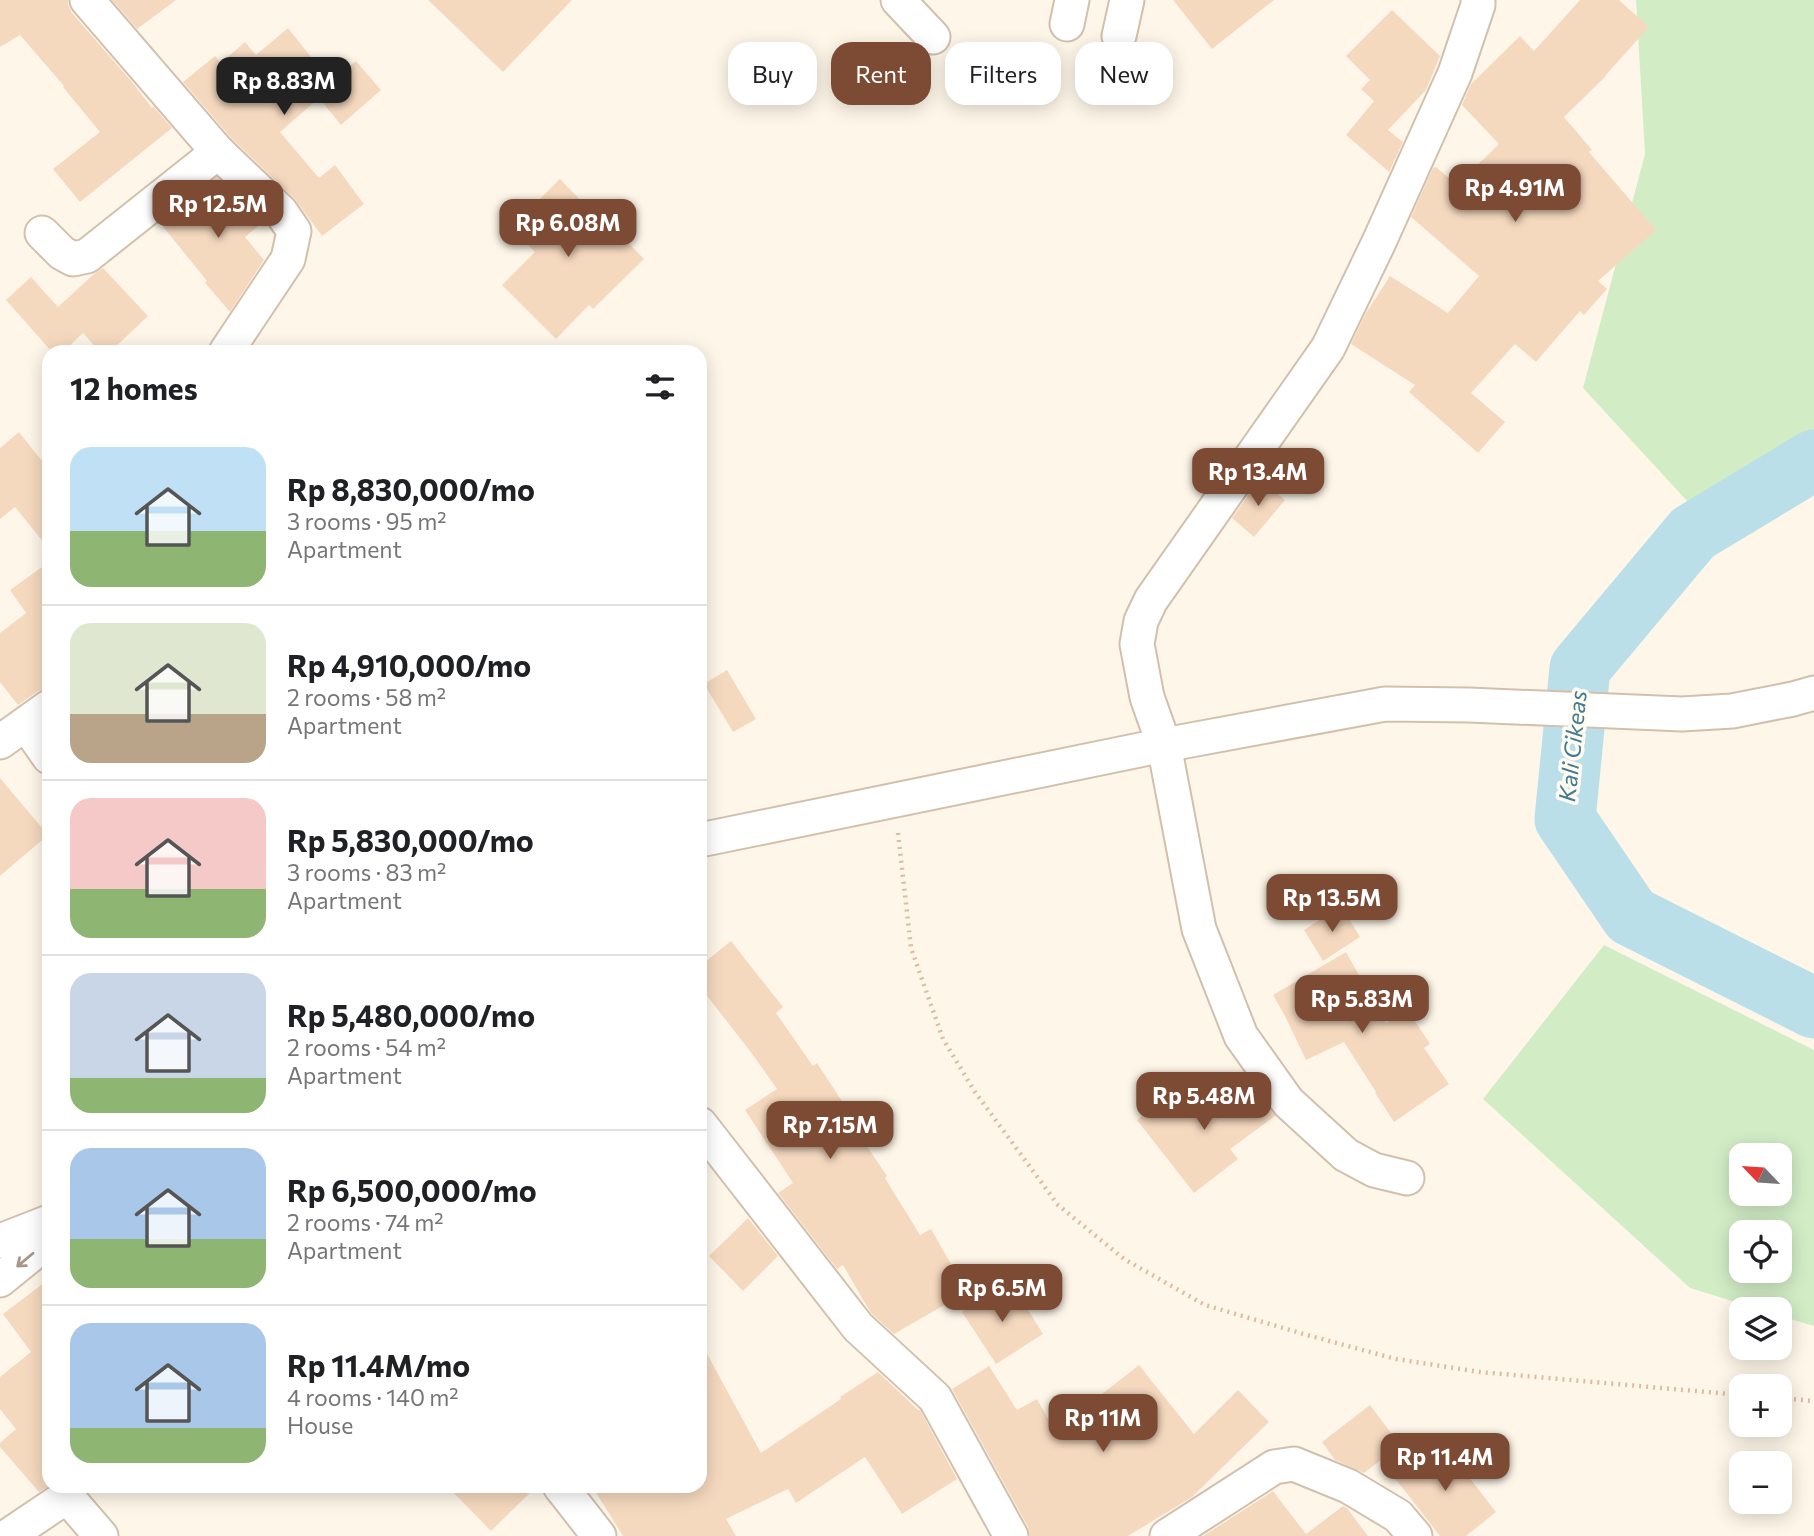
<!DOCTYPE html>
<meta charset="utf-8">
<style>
:root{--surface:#fff;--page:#f2f2f2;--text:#202124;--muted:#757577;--line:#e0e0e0;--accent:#7d4a34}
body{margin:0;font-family:Commissioner,sans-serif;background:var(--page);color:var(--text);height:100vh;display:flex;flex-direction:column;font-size:26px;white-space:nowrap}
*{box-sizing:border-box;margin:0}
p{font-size:23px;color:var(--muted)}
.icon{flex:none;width:38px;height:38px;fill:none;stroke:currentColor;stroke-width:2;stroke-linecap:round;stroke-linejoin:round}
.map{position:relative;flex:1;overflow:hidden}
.drawer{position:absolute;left:42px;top:345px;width:665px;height:1148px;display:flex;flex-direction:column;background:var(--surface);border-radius:21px;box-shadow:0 4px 18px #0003}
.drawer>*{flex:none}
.hud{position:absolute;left:728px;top:42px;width:665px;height:63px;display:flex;gap:14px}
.needle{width:46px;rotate:295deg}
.tools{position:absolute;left:1729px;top:1143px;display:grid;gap:14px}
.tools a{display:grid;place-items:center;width:63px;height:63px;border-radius:14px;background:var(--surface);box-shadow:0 4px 18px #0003;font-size:35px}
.price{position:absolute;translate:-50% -60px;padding:0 16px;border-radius:14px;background:var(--accent);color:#fff;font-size:23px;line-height:46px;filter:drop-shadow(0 2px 4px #0008)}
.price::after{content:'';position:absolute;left:50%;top:42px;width:21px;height:16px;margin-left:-10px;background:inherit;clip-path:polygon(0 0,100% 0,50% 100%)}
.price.selected{background:#222;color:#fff}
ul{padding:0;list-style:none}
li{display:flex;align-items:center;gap:21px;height:175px;padding:0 28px}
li+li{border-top:2px solid var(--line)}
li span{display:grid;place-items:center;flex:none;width:196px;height:140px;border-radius:21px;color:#555}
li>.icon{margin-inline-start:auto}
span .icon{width:84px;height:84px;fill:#fffc;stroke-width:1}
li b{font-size:30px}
h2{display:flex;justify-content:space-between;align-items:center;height:84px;padding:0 28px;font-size:30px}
.pill{padding:0 24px;border-radius:21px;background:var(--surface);box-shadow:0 4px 18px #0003;font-size:24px;line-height:63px}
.pill.selected{background:var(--accent);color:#fff}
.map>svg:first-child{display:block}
</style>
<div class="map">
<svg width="1814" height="1536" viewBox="0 0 1814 1536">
<rect width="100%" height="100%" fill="#fef7e9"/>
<g fill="#d2edc6" fill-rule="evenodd">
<path d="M1636,0H1814V487L1712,528L1583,388L1645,154Z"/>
<path d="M1604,945L1814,1050V1326L1780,1316V1309H1758L1690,1288L1483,1099ZM1741,1155H1780V1194H1741ZM1741,1232H1780V1270H1741Z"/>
</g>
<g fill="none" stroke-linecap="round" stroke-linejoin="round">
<path stroke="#bbdfe9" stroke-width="61" d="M1814,460L1693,533L1580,668L1565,819L1631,916L1814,1008"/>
</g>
<g fill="#f5d9bf">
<path d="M0,0H68V4L72,13L132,82L152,108L153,106L172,128L80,202L53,169L100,132L63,87L64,86L20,35L0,47Z"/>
<path d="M112,0H176L137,29Z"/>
<path d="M428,0H572L503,72Z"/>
<path d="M1173,0H1274L1212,49Z"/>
<path d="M1580,0H1619L1649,27L1605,76H1606L1564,117L1592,150L1589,152L1656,230L1598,281L1607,289L1584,315L1580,311L1536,362L1515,344L1471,393L1505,422L1478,453L1409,392L1415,385L1351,344L1366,313L1390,276L1448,313L1479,276L1411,217L1433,168L1436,167L1457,185L1499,144L1462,105L1471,84L1520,36L1534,51Z"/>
<path d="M1392,10L1440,56L1426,90L1388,130L1403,142L1389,172L1346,135L1374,101L1361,89L1370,80L1346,56Z"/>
<path d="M288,28L331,82L356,61L381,90L341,125L319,98L280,132L319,178L335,165L364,204L322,236L294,198L232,139L183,82L215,56L221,63L245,42L256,55Z"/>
<path d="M217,177L263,222L245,237L264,260L230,312L205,283L207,281L160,223Z"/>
<path d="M560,179L587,207L590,204L644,259L593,309L589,305L556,339L502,285L535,252L511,227Z"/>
<path d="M103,268L148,316L110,352H100L83,333L63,352H52L6,300L31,277L58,307L94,274Z"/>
<path d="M19,432L49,470V549L15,507L0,519V448Z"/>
<path d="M1260,479L1285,500L1254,537L1232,518Z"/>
<path d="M49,562V688L38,691L18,705L0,682V633L26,613L10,590Z"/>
<path d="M727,670L756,719L733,732L704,684Z"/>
<path d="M0,778L48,835L0,876Z"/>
<path d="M1341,906L1360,937L1323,961L1304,930Z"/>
<path d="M731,941L783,1007L776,1013L813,1066L817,1063L857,1124L854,1127L887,1176L885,1178L920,1235L931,1229L967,1292L894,1334L872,1314L866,1305L843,1265L837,1269L778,1193L793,1183L745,1110L777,1089L750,1051L700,987V966Z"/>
<path d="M1346,952L1386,1023L1407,1009L1430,1044L1424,1048L1449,1084L1394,1122L1375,1093L1376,1092L1344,1042L1306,1060L1285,1016L1273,995Z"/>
<path d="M1250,1082L1275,1116L1230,1149L1238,1159L1194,1193L1137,1120L1180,1086L1204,1115Z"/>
<path d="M748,1218L778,1256L743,1291L709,1256Z"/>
<path d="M49,1279V1486L39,1492L0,1447V1443L16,1429L0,1409V1377L31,1352L3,1314Z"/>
<path d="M1005,1284L1021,1308L1025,1305L1043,1334L996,1364L962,1312Z"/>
<path d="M700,1341L761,1453L841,1399L840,1397L878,1372L918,1410H920L957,1479L902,1514L865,1457L796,1503L788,1489L726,1519L736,1536H623L592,1486H700Z"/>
<path d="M1139,1365L1194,1434L1238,1390L1269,1422L1192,1497L1128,1536H1030L1028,1527L952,1389L989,1366L1017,1410L1037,1399L1055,1431Z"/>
<path d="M1370,1405L1400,1445L1364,1473L1335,1460L1322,1442Z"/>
<path d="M1440,1440L1496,1512L1466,1536H1440L1394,1477Z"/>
<path d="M447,1486H537L491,1531Z"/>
<path d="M1273,1491L1306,1534L1343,1506L1347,1508L1368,1536H1203Z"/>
</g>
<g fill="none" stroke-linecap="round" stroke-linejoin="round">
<g stroke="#d2c0ad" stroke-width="37">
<g id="minor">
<path d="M87,0L218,152L281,212L294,231L288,259L226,352"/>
<path d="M898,0L933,37"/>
<path d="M1067,24L1072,0"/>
<path d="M1119,36L1127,0"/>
<path d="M42,233L62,253L73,259L87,256L218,152"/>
<path d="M26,724L49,757"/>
<path d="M0,742L49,707"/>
<path d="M700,840L1164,745L1385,704L1469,705L1682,714L1732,711L1793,699L1814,693"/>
<path d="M700,1124L858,1327L935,1398L1011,1536"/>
<path d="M1407,1178L1374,1170L1346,1155L1288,1102L1241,1036L1199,929L1164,745L1147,697L1137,644L1141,621L1151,600L1328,348L1379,242L1455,73L1478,5V0"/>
<path d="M0,1241L49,1222"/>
<path d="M0,1280L49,1240"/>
<path d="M560,1486L599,1536"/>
<path d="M8,1536L57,1503L70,1500L101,1536"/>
<path d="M1167,1536L1274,1467L1294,1464L1348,1486L1398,1516L1415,1536"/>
</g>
</g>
<g stroke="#dbbca1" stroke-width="4.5" stroke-dasharray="2 5" stroke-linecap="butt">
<path d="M898,833L911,948L943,1039L975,1092L1058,1205L1124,1259L1205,1305L1307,1335L1396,1359L1480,1372L1741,1395"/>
<path d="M1780,1398L1814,1401"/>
</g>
<use href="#minor" stroke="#fff" stroke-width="33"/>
</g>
<defs><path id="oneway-shaft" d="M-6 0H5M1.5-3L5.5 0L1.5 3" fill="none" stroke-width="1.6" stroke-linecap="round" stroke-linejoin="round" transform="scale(1.75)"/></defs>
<use stroke="#a99889" href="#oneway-shaft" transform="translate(25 1260) rotate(140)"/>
<g text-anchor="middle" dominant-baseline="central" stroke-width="7" stroke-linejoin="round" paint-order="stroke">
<g font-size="23" font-style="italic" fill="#417c90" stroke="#fffbf1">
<text transform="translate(1572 746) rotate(-84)">Kali Cikeas</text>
</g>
</g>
</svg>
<div class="tools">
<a><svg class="needle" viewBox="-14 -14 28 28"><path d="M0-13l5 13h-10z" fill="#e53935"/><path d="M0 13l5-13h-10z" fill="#757577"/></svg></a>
<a><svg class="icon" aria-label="locate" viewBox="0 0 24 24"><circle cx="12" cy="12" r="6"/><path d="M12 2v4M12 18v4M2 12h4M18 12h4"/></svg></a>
<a><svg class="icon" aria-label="layers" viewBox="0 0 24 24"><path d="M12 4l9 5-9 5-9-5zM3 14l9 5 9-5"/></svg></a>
<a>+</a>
<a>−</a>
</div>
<b class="price selected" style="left:284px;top:117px">Rp 8.83M</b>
<b class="price" style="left:1515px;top:224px">Rp 4.91M</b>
<b class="price" style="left:218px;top:240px">Rp 12.5M</b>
<b class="price" style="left:568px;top:259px">Rp 6.08M</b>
<b class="price" style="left:1258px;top:508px">Rp 13.4M</b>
<b class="price" style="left:1332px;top:934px">Rp 13.5M</b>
<b class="price" style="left:1362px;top:1035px">Rp 5.83M</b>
<b class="price" style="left:1204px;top:1132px">Rp 5.48M</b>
<b class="price" style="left:830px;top:1161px">Rp 7.15M</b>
<b class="price" style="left:1002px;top:1324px">Rp 6.5M</b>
<b class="price" style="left:1103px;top:1454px">Rp 11M</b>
<b class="price" style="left:1445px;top:1493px">Rp 11.4M</b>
<div class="hud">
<a class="pill">Buy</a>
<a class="pill selected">Rent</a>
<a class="pill">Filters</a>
<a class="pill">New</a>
</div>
<section class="drawer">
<h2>12 homes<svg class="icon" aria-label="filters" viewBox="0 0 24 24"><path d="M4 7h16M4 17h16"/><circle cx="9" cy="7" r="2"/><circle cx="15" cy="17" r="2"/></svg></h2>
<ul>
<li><span style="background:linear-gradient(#bfe0f5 60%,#8fb573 0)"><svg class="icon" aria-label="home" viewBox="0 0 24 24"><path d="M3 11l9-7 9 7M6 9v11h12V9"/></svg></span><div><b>Rp 8,830,000/mo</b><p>3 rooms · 95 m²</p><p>Apartment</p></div></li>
<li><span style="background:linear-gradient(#dfe7d0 65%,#b9a48a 0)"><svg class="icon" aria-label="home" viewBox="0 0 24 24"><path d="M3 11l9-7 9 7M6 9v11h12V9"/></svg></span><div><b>Rp 4,910,000/mo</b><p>2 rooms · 58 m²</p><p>Apartment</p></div></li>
<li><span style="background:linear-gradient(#f6c9c9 65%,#8fb573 0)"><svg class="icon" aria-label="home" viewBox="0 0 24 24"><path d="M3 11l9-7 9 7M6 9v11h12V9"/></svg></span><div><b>Rp 5,830,000/mo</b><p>3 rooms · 83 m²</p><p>Apartment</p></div></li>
<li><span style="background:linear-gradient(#c9d6e8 75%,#8fb573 0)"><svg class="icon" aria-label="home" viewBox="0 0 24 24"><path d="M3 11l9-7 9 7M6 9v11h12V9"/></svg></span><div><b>Rp 5,480,000/mo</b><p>2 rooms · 54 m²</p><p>Apartment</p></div></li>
<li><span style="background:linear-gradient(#a9c7e8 65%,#8fb573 0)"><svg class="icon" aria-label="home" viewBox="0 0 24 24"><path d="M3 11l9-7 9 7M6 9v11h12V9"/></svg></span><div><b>Rp 6,500,000/mo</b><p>2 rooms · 74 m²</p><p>Apartment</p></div></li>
<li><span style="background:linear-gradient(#a9c7e8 75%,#8fb573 0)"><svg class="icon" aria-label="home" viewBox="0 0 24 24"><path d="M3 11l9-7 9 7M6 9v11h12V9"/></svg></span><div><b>Rp 11.4M/mo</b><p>4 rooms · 140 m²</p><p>House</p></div></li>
</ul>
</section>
</div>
